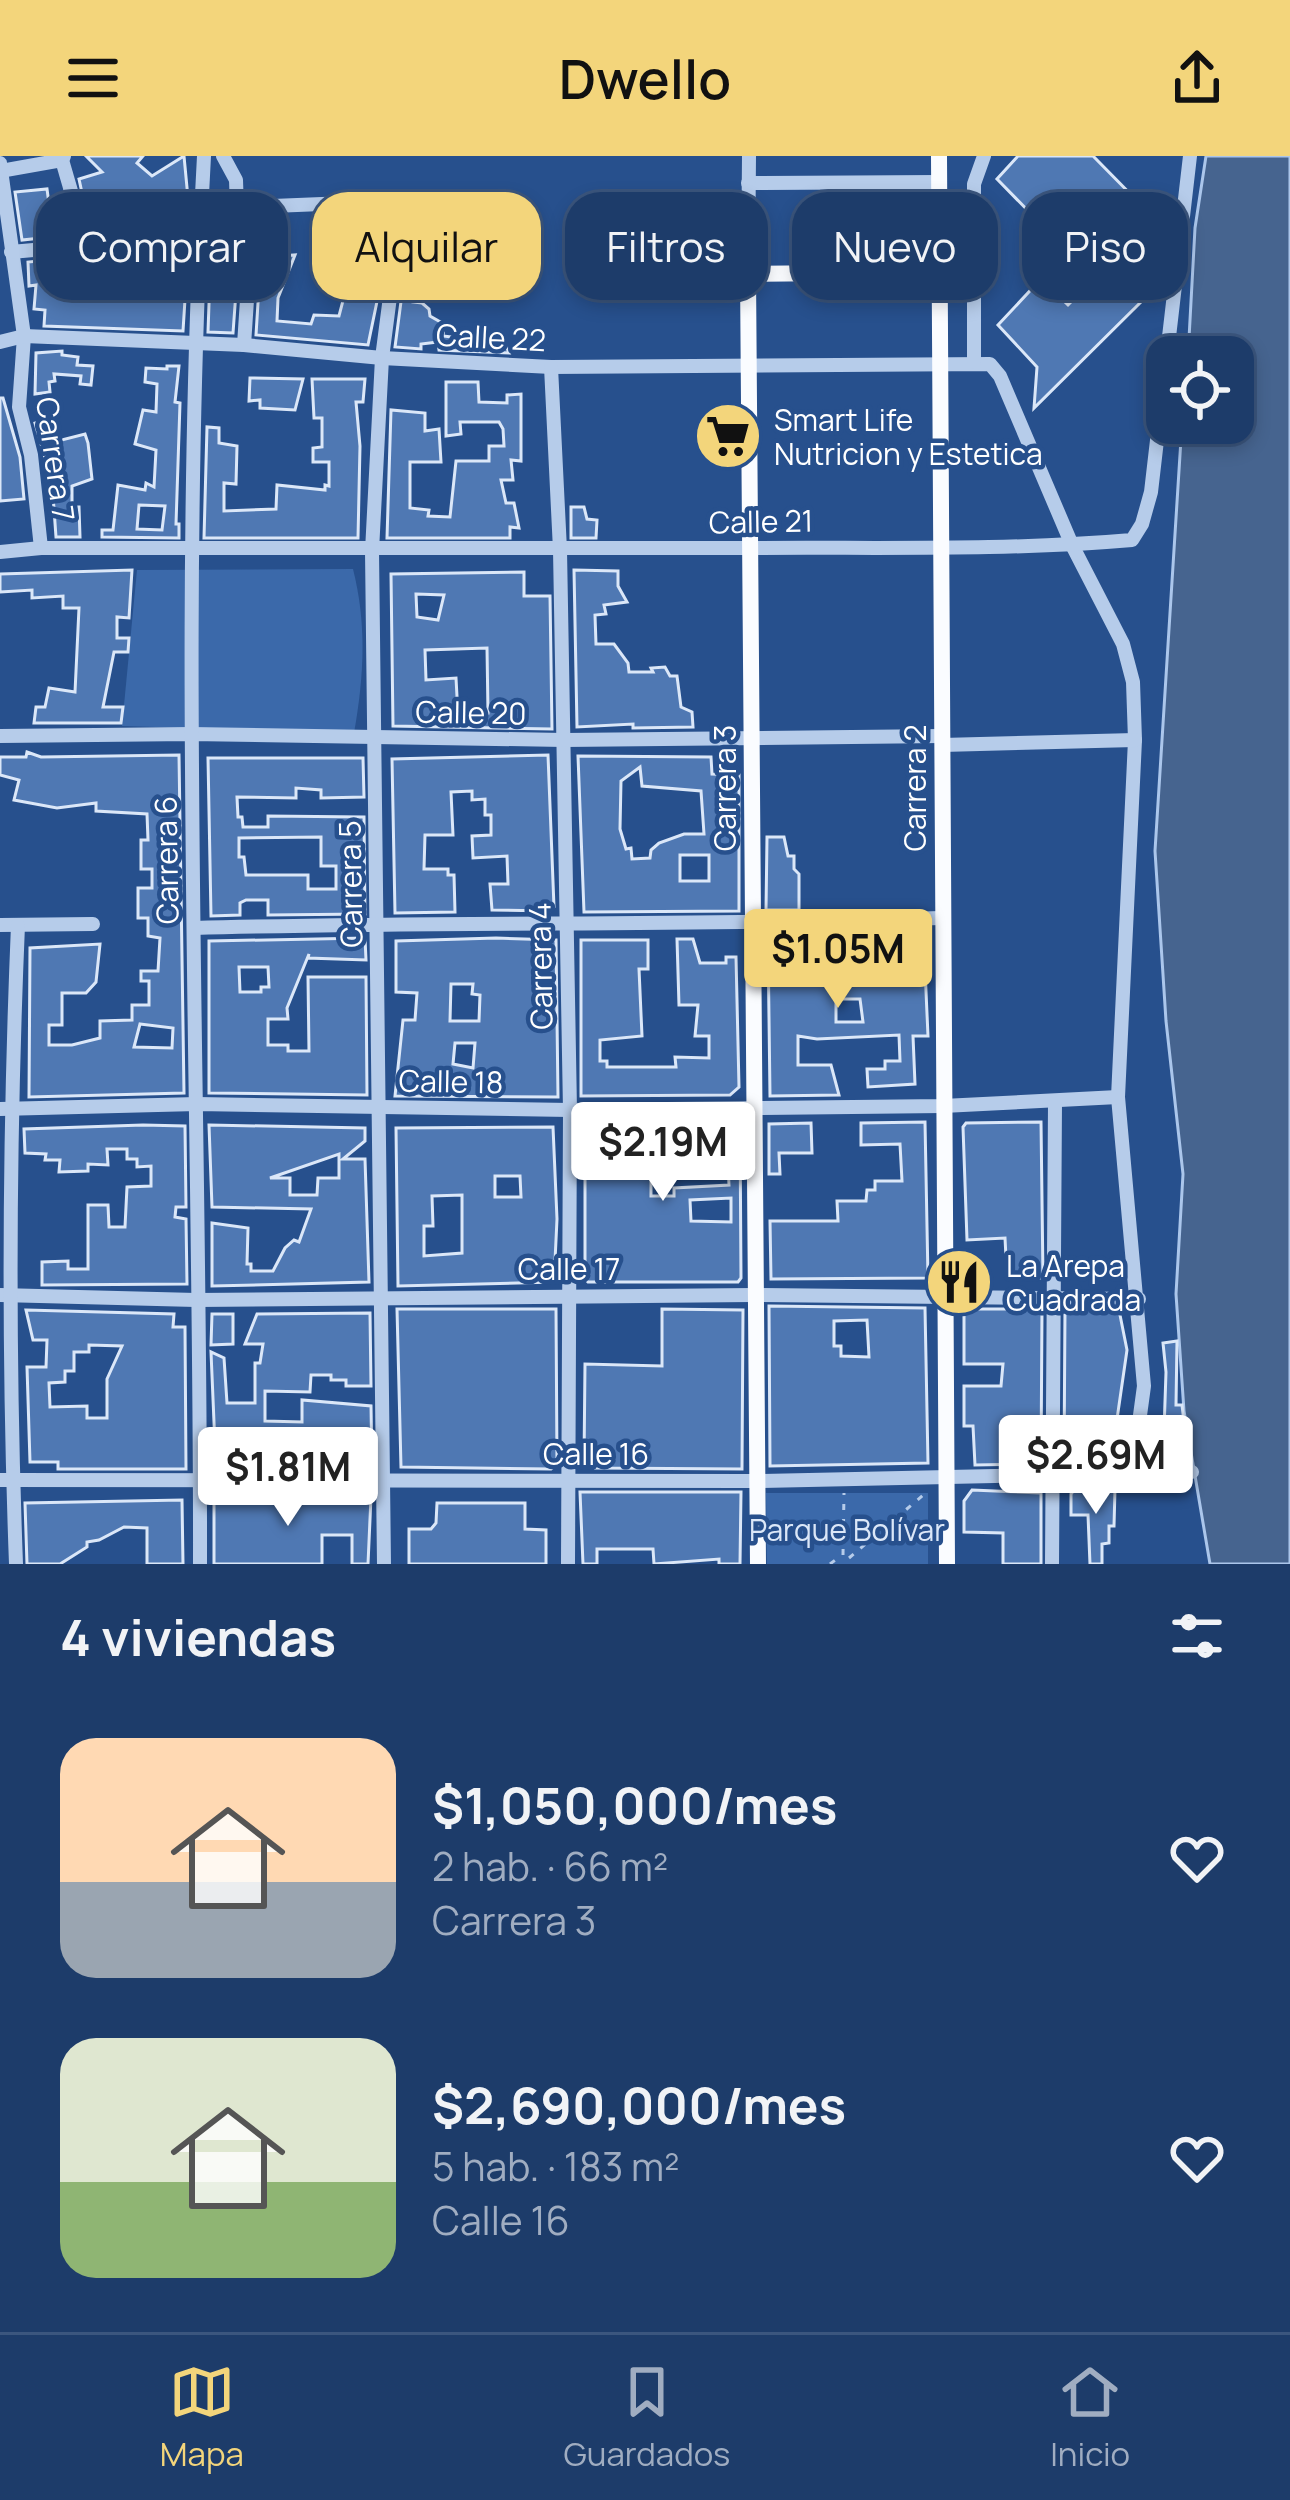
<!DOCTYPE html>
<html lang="es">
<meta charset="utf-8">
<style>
:root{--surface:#1d3c6a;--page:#254370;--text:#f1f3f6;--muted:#a0adc1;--line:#3b567e;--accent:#f3d57b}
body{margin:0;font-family:Manrope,sans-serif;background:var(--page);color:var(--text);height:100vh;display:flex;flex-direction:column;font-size:45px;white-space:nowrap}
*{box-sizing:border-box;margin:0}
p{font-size:39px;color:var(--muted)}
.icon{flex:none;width:66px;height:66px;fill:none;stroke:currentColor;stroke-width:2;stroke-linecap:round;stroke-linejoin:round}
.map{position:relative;height:1408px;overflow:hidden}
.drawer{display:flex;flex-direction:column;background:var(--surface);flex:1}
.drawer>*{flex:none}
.top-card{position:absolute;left:36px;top:36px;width:1218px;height:108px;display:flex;gap:24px}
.fabs{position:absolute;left:1146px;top:180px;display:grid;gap:24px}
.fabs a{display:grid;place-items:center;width:108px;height:108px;border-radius:24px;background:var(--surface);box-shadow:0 6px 18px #0003,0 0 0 3px var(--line);font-size:60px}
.price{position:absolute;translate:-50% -102px;padding:0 27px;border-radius:12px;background:#fff;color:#222;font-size:39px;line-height:78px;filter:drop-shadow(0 3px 6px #0008)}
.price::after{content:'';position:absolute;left:50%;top:72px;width:36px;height:27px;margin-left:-18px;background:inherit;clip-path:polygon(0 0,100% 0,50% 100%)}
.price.selected{background:var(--accent);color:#111}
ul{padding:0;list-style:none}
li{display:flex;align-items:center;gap:36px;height:300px;padding:0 60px}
li span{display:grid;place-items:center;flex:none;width:336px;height:240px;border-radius:36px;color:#555}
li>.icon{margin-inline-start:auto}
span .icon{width:144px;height:144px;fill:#fffc;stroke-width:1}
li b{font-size:51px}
h2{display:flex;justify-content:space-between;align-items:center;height:144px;padding:0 60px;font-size:51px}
.chip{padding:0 42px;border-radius:36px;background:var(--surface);box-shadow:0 6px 18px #0003,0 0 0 3px var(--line);font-size:42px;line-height:108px}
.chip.selected{background:var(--accent);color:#111}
header{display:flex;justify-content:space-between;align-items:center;height:156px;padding:0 60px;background:var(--accent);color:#111;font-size:54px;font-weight:600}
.menu{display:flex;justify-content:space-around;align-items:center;height:168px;border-top:3px solid var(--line);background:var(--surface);font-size:33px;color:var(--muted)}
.menu a{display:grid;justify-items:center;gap:6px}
.menu .selected{color:var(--accent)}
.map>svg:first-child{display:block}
</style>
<header><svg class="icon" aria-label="menu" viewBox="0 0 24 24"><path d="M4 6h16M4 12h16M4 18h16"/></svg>Dwello<svg class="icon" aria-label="share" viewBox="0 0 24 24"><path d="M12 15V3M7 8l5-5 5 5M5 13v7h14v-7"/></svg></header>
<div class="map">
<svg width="1290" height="1408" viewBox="0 0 1290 1408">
<rect width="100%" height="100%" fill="#27508d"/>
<g fill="#3b69aa">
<path d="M353,413C367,469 364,520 354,577L122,570L137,414Z"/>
<path d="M766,1337H928V1408H767Z"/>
</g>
<path fill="#46648f" stroke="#abc6eb" stroke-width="3" d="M1206,0H1290V1408H1210L1184,1255L1176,1138L1183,1018L1166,865L1155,695L1182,267H1233V201H1188L1195,72Z"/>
<g fill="#4f78b3" stroke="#dbe7f8" stroke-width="3" fill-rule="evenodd">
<path d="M86,0H143L137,7L152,20L184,0L188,42L149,45L108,68L102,54L87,60L79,23L102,16Z"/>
<path d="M1018,0H1093L1154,62L1146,118L1150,137L1034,252L1037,211L998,169L1041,123L1068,149L1112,105L1116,93L1065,43L1040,67L997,23Z"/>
<path d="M47,33L51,63L77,60L79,78L22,84L15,36Z"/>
<path d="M190,65L183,175L44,170L45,154L34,153L36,129L29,130L28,106L101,99L157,66ZM143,89L145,94L176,97L175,121L151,119L149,139L108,132L104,113Z"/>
<path d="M212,65L241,67L233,177L208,176Z"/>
<path d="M263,68L267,81L277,77L279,100L295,99L278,142L277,165L311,168L314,159L339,160L346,133L366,138L370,129L380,131L368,189L256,179L259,131L264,123L260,110Z"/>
<path d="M402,138L414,140L413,146L422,147L429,153L430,160L444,168L443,180L452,181L451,186L472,189V195L474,182L502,179L509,197L439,194L438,186L421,188V193L395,191Z"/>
<path d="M62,195V199L78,201L77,209L93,210L91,229L80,228L81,220L54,218L55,225L49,226L50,236L35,238L36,197Z"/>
<path d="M167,210H179L175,246L180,247L176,368H179V382L102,381V374H113L118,329L145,334L146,327L154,331L156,294L135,288L143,254L156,256L157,228L145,226L146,212L167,213ZM139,349L165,350L162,374L137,373Z"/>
<path d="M250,222L303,223L295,254L260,252V244L249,245Z"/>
<path d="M312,223H365L363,246H356L360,290L358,382H204L207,271L219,272V287L237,290L236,328L224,327V355L276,353L277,329L325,334V329L329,330V306H313V292L322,291V262H314Z"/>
<path d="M446,226H478L479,246L507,247V239L521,238V305L511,304L513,324H501L506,347H514L519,372L510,371V382H387L391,254L425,257V275L439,273L441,306H410V352L429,354L428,360L450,361L456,305H489V290H504L503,273L499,266H460L461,278L446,280Z"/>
<path d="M0,242H3L20,301L24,343L0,345Z"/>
<path d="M47,264L54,286L85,278L88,287L92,323L72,330V351H79L80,381H56L51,311L48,312L35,267Z"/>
<path d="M571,351H584L587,363L597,364L596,382H571Z"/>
<path d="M132,414L129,462L117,461V482H129L128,496H114L103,551H123L121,567H34L36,551H45L49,532L75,536L79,452H63V440L32,442V434L0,436V418Z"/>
<path d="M574,414L618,415V430L627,446L604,449L606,458L595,459L596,488H614L628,507L629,516H653L651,512L665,511L670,520H677L681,551L692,556L693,571L633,572V568L577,571Z"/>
<path d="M524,416V440H550L552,573L393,570L391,418ZM416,438L444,439L438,464L417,461ZM487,492L488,557L458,559L456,522L426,524L425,494Z"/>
<path d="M27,596L41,601L179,599L184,937L29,941L30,792L100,788L96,826L86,837H62V869H49V889H72L100,882V865L132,864V849H149V825H141V815H158L160,782L148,780V762H138V732H152V713H141V684H148L147,658L96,655V647L57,652L14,644L19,624L0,619V601H26ZM140,868L173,872L172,892L134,891Z"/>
<path d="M548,599L554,751L550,755L492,754L490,728H508L507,700L473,702L472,680L491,679V659H485V643L472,644V635L451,636L453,679H425L424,713H448V719H454L455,756L395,757L392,603Z"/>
<path d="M578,600L711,601L712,618L739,619V755L584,756ZM640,611L642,630L701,635L704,678H684L659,687L651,694L650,702L632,703L631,692L626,693L620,673L621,625ZM680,699H709V725H680Z"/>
<path d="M208,602H363L364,641L321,642V634L296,632V642L237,641L238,661H242L243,671H268V660L364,661L365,758L268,759V744H246L240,747V759L211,760ZM321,681V710H336V733H308V719H246L244,701H239V682Z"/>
<path d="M767,681H784L788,700H794V713L799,718V754H766Z"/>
<path d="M365,782L366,804L308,802L309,798L287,852L288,863H268V889H288V895H309L308,821H366L367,939L209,937V785ZM239,811H268L269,831H261V836H240Z"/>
<path d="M496,782L556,784L558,941L395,940L403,864H415L417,837L396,836V785ZM451,828H473L472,838L480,839L479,865H450ZM455,887H475L473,912L453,908Z"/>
<path d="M677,783H693L700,807H726V801H736L739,931L730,939L581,940V784H648V813H639L642,880L600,884V905H607V911H676L675,901L709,902V880H695L698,849H679Z"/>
<path d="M768,783L863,784L866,811L925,813L928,880H913L915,928L868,931L867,913H885V905H900L899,879L817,883L798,880V909H831L839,939L770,940ZM827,800H851L850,819L827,820ZM836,843H860L863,866H836Z"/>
<path d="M925,966L928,1122L771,1123L770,1065H838L837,1045H866L867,1034H875V1025H902L900,988L861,989V967Z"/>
<path d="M1041,966L1043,1122L1007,1121L1005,1082L967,1084L963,971L966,967Z"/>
<path d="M811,967L812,997H779L780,1018H769V968Z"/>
<path d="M143,969L185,970L186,1051H176L175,1061L186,1063L187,1128L42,1129V1106L68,1105V1113H88V1049H108L109,1071H125L127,1031L151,1030V1010L137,1011V1003H127V993H107L108,1009L88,1008V1015L59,1016L60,1004H45L46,998L25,997L24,973Z"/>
<path d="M209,969L365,972V985L343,1003H365L369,1126L212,1130V1067L248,1072L247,1108H251V1115H273L285,1092L294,1084L299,1086L311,1053L212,1051ZM339,998V1022H318L317,1039H290V1022H270Z"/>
<path d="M681,969L740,971L741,1122L738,1126H588L585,1123V972ZM651,989H674V1008H728L729,1029L674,1032V1040H651ZM731,1042V1066L691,1065L690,1044Z"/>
<path d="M553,971L557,1063L554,1126L398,1130L396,972ZM495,1020H520L521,1041H495ZM462,1039V1097L424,1100V1070H433L432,1040Z"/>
<path d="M769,1150L925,1152L928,1307L770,1310ZM867,1164L869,1201L841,1200V1190H834V1165Z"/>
<path d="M397,1153H556L557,1308L551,1313L401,1311Z"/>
<path d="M662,1153L743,1154L742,1313L595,1312L584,1306L585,1208L662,1210Z"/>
<path d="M964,1153H1042L1041,1308L975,1309L973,1270H964V1230H1001L1003,1208H964Z"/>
<path d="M1065,1153L1119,1154L1127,1194L1115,1277L1086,1276V1307H1064Z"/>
<path d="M26,1154L174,1158L173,1171H185L186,1313H58V1306H30L27,1211H46L47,1184H33ZM89,1189L122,1190L107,1223V1262H87V1250L50,1251L49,1227L65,1226V1215H74V1196H89Z"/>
<path d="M370,1157L371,1230H346V1224H331V1219H311L310,1236L265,1235V1265L302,1266V1244L371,1250L372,1312L216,1313L211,1196L224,1202L227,1247H255V1207H260L263,1188H245L257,1158Z"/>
<path d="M212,1158H233V1188L211,1189Z"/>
<path d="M1177,1185L1176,1249H1182L1186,1283H1182L1181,1305H1163L1166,1216L1163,1187Z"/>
<path d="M1075,1333H1115L1114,1370H1109V1387L1102,1388V1408H1090L1088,1359H1071V1338Z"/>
<path d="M972,1334L1041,1337V1408H1003V1377L964,1376V1345Z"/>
<path d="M580,1336H741L740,1408H719V1403L654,1408L653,1393H597V1408H583Z"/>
<path d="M371,1341L368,1408H352V1379H322V1408H214V1342Z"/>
<path d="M182,1344L183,1408H147V1372L124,1371L99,1384L87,1386V1391L60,1408H27L25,1347Z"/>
<path d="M437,1347H525V1373L546,1374V1408H409V1373H431L436,1367Z"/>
</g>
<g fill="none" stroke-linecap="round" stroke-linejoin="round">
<g stroke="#b6ccea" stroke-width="3" stroke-dasharray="6 9" stroke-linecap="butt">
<path d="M843,1399L844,1337"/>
<path d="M849,1402L928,1335"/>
<path d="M830,1408L842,1399"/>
</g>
<g stroke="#b6ccea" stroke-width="14">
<path d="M223,0L236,24L237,53"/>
<path d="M62,4L71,35"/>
<path d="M0,7L24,180L19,251L31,299L41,392"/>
<path d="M0,15L62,4L64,0"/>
<path d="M748,27L939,26"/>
<path d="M11,96L79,90L107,83L154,55L396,45L402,49L382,202L372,395L384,1408"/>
<path d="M748,118L749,0"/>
<path d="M0,186L24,180L244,189L382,202L551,211L990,208L1000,220L1072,389L1123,488L1133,526L1135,584L1118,941L1144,1230L1132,1318"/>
<path d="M244,189L253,53"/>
<path d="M974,206V28L984,0"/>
<path d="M551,211L560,394L570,954L568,1408"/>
<path d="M0,396L41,392C278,394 514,394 750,392C877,391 1005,395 1132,384L1142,368L1151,336L1190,0"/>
<path d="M0,580L191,578L564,584L942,580"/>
<path d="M942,589L1135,584"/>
<path d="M0,769L93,768"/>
<path d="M194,772C443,765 692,770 941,762"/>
<path d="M0,953L197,948L570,954L943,950L1118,941"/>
<path d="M0,1139L196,1144L753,1139L1139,1143"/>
<path d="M0,1324L756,1325L1192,1316"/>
<path d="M16,1408C8,1195 9,982 18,769"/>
<path d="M200,1408C201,939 178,469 204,0"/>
<path d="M1052,1408L1055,947"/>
</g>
<g stroke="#fafcff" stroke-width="16">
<path d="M939,0L947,1408"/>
<path d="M758,1408L748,118L939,116"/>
</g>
</g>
<defs>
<g id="supermarket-disc" transform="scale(3.45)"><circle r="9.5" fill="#f3d57b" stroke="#27508d"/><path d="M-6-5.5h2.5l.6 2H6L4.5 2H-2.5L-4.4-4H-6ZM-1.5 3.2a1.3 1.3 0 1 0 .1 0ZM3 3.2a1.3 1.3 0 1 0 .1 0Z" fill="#111"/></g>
<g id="restaurant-disc" transform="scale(3.45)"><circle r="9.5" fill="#f3d57b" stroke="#27508d"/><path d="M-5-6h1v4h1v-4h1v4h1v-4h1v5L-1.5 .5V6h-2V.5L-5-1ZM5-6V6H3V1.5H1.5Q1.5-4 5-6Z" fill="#111"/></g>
</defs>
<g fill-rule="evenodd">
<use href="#supermarket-disc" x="728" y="280"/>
<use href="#restaurant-disc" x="959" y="1126"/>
</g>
<g text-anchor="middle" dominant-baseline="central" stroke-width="9" stroke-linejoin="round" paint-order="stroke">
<g font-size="30" fill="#fff" stroke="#27508d">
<text transform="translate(491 181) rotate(3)">Calle 22</text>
<text transform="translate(56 303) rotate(82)">Carrera 7</text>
<text transform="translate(761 365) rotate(-1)">Calle 21</text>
<text transform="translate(471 556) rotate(1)">Calle 20</text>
<text transform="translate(724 632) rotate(-90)">Carrera 3</text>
<text transform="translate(914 632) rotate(-90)">Carrera 2</text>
<text transform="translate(166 704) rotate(-91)">Carrera 6</text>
<text transform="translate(350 728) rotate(-91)">Carrera 5</text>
<text transform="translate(540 810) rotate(-91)">Carrera 4</text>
<text transform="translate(451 925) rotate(1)">Calle 18</text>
<text x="569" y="1112">Calle 17</text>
<text x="596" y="1297">Calle 16</text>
</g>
<g font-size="30" fill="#fff" stroke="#27508d" text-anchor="start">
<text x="774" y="263">Smart Life<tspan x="774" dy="34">Nutricion y Estetica</tspan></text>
<text x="1006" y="1109">La Arepa<tspan x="1006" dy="34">Cuadrada</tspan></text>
</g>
<g font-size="30" fill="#dbe7f8" stroke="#27508d">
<text x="847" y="1373">Parque Bolívar</text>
</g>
</g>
</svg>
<div class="fabs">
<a><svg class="icon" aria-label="locate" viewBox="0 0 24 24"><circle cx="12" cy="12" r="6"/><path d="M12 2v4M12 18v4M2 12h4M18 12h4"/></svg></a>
</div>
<b class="price selected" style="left:838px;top:855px">$1.05M</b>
<b class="price" style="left:663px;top:1048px">$2.19M</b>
<b class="price" style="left:1096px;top:1361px">$2.69M</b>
<b class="price" style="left:288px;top:1373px">$1.81M</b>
<div class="top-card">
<a class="chip">Comprar</a>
<a class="chip selected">Alquilar</a>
<a class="chip">Filtros</a>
<a class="chip">Nuevo</a>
<a class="chip">Piso</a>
</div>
</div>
<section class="drawer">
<h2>4 viviendas<svg class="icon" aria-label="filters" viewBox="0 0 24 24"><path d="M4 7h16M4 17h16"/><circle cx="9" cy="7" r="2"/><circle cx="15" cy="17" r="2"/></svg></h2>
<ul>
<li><span style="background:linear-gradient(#ffd9b3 60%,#9aa5b1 0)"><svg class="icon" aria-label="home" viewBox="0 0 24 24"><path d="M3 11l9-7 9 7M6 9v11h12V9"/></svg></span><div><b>$1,050,000/mes</b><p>2 hab. · 66 m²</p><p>Carrera 3</p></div><svg class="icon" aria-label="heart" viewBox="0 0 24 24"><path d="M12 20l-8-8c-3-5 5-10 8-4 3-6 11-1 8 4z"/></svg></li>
<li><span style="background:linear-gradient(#dfe7d0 60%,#8fb573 0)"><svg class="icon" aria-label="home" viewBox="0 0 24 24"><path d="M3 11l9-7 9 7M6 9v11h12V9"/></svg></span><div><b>$2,690,000/mes</b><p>5 hab. · 183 m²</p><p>Calle 16</p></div><svg class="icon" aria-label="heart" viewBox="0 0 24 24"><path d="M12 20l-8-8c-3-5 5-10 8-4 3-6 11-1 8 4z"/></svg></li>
</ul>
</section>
<nav class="menu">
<a class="selected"><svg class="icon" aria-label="map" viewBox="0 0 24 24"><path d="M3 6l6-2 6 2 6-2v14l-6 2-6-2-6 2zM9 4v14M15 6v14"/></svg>Mapa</a>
<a><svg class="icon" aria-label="saved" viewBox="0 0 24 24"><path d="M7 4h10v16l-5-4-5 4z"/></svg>Guardados</a>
<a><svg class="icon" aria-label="home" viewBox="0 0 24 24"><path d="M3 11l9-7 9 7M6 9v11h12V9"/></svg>Inicio</a>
</nav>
